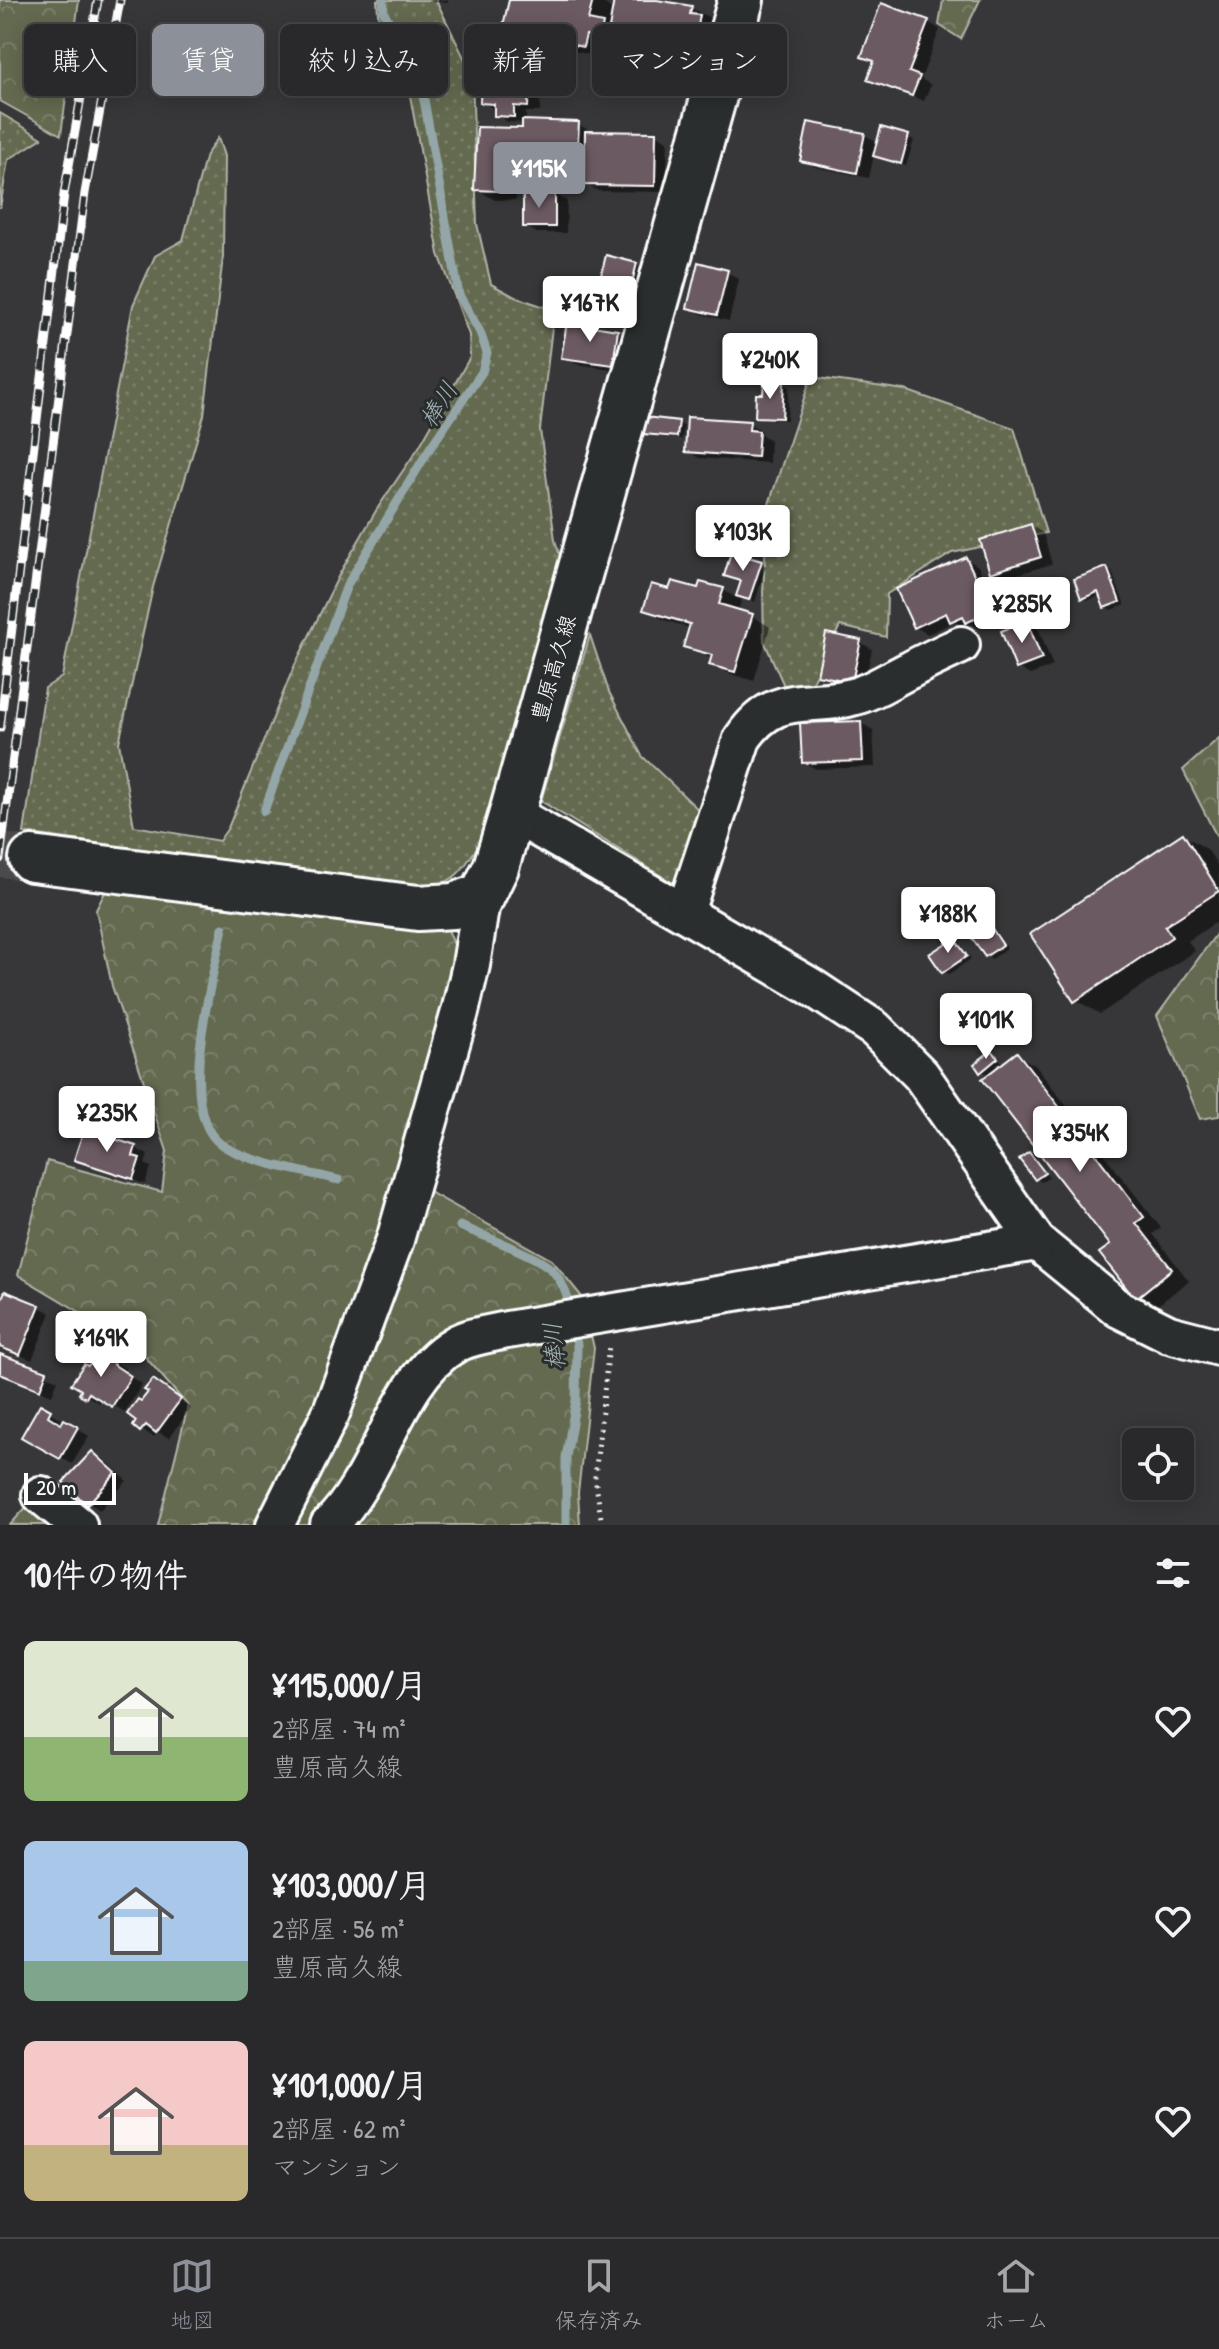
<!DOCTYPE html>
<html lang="ja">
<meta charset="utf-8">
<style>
:root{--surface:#29282a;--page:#353436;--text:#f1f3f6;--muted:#a5a6a8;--line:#454447;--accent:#8c9099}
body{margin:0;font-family:"Patrick Hand","Klee One",sans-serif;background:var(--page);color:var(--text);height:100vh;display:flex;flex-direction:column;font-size:30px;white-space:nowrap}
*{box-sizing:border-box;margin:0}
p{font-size:26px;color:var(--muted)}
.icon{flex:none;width:44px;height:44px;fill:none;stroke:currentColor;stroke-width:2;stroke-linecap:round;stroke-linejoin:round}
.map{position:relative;height:1525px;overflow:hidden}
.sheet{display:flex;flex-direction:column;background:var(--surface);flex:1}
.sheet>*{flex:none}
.top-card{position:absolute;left:24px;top:24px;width:800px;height:72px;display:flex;gap:16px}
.tools{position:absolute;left:1122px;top:1428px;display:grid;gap:16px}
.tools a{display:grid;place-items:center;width:72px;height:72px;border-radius:12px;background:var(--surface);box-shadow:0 4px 20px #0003,0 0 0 2px var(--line);font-size:40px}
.scale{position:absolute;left:24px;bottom:20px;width:92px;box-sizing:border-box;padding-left:8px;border:4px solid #fff;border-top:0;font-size:22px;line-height:28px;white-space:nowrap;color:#fff;-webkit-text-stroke:6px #2a2d2e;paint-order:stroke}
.price{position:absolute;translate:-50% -68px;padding:0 18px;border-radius:8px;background:#fff;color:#222;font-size:26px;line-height:52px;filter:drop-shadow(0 2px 4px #0008)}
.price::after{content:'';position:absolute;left:50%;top:48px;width:24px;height:18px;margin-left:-12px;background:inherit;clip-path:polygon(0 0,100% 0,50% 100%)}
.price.on{background:var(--accent);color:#fff}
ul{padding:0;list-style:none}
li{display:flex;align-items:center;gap:24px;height:200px;padding:0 24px}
li span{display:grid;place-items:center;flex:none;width:224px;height:160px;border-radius:12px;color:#555}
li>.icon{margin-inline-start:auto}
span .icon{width:96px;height:96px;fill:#fffc;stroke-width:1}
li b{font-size:34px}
h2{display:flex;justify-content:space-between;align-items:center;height:96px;padding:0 24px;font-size:34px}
.pill{padding:0 28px;border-radius:12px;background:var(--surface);box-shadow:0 4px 20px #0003,0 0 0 2px var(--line);font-size:28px;line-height:72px}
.pill.on{background:var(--accent);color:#fff}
.tabs{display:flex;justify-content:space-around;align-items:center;height:112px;border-top:2px solid var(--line);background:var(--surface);font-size:22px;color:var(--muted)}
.tabs a{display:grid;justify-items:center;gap:4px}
.tabs .on{color:var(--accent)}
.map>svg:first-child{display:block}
</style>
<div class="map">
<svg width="1219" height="1525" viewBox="0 0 1219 1525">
<defs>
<pattern id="grass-dots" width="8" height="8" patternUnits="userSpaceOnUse" patternTransform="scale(2)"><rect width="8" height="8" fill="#646a50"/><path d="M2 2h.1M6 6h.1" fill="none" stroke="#7b806a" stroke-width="1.8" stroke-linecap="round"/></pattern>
<pattern id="forest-crowns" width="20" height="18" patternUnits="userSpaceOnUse" patternTransform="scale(2)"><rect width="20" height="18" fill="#646a50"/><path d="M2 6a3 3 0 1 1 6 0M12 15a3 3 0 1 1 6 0" fill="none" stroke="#7b806a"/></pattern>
</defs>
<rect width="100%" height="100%" fill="#373638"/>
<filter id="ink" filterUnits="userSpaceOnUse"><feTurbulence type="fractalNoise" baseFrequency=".0125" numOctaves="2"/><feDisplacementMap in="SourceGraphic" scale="16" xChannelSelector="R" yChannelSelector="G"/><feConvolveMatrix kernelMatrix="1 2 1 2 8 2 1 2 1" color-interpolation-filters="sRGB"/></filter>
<g filter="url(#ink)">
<g fill="url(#grass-dots)" stroke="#b2b4a8" stroke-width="2">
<path d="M377,0H436L472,74L477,224L491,284L515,297L554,310L540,430L555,540L564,569L478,846C454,883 452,884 408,887L24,833L45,688L62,677L133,305L155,256L183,240L206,155L218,138L224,156L223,257L204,415L153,587L119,743L134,826L219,841L228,828L293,669L340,573L377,509L419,447L470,357L469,335L439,254L407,79L379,27Z"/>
<path d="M0,113L42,138L8,160L0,208Z"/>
<path d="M811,377L905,390L1014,428L1046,533L952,553L887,594L886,637L840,626L809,688H785L764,641L763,592L768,507Z"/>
<path d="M590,635L609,692L642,756L702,813L684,890L541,801Z"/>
</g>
<g fill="url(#forest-crowns)" stroke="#b2b4a8" stroke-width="2">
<path d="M0,0H79L61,135L0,101Z"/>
<path d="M943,0H980L961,39L939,25Z"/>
<path d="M1219,738V841L1183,770Z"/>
<path d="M109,884L448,930L460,958L397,1174L552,1260L582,1297L594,1348L578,1493L580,1525H158L188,1406L135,1345L18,1275L47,1161L162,1192L167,1151L112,986L96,910Z"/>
<path d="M1219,930V1116L1200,1119L1157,1016Z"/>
<path d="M28,1505L55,1525H10Z"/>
</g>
<g fill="#0007">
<path d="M430,0H448V2H433Z"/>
<path d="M511,0H606L605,4L614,10L616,0H646L691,8L710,18L709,23L718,28L710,74L667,67L666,76L644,72L626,61L627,54L616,46L604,44L601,57L523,40L504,30Z"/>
<path d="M928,22L940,29L921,79L931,85L924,101L870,79L876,63L863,56Z"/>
<path d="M543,51L555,58V77H541L540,112H526V122L578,124L594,133L655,134L668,141L666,192L598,191L586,184V171L568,170L567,185L516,183V200H495L476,189L524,130V123L508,122L496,115L494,109L482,102Z"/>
<path d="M810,124L865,135L879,143L883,130L914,140L906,166L874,155L869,178L815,167L803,160Z"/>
<path d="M554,194L567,201L566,233H537L525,226Z"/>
<path d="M607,258L637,265L649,272L637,317L608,310L596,303Z"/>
<path d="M727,272L739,279L729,321L701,314L689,307Z"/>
<path d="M617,332L629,339L625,371L576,364L563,357Z"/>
<path d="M783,384L789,387L787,420L762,419L757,415L765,396Z"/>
<path d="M678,423L684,426L682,439L651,436L645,433Z"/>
<path d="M749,423L761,430V434L770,440L769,463L699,458L687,451Z"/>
<path d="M1031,526L1043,533L1052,564L1004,578L992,571Z"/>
<path d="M966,559L978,566L1002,618L980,628L972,624L964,628L954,622L928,634L915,627Z"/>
<path d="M761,563L766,566L755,602L742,598L738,612L752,616L770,627L754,681L730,674L712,664L713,659L685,646L690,628L664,620L645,609L671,592L723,590L738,599L743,581Z"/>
<path d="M1107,569L1112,572L1125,605L1111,610L1105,607L1101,596L1088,600L1083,597Z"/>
<path d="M1027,623L1039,630L1053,666L1030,675L1018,668Z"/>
<path d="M860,642L872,649L864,687L831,681L819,674Z"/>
<path d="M861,723L873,730L875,767L816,769L803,762Z"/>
<path d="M1183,835L1207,849L1219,867V920L1188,941L1195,951L1100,1014L1076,1000Z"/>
<path d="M989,927L995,930L1007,948L992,959L987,956Z"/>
<path d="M955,940L960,944L971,959L949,974L943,971Z"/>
<path d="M992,1052L1004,1064L1017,1055L1035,1065L1161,1228L1153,1234L1189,1281L1154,1308L1136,1297L1112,1245L989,1075L982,1071Z"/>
<path d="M85,1131L135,1148L148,1155L145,1164L151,1167L145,1184L88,1166L76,1159Z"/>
<path d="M1029,1154L1034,1157L1049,1177L1042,1182L1036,1179Z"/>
<path d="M39,1307L51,1313L32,1360L0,1347V1308Z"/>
<path d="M96,1350L125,1368L124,1373L142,1384L125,1412L101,1398L99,1403L82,1393Z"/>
<path d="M0,1356L58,1380L52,1395L0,1375Z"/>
<path d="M165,1388L191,1408L169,1438L158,1432L154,1437L135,1426L142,1404Z"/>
<path d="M41,1407L89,1436L72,1464L24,1436Z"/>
<path d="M93,1453L105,1460L127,1481L100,1510L88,1503Z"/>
</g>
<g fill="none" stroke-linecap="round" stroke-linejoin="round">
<g stroke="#94a6a7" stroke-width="9">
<path d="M264,811L347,585L430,448L482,372L487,353L480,332L459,295L421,83L384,12L383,0"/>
<path d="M223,928C213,976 174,1113 222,1145C249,1163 307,1172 339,1180"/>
<path d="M460,1226C481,1235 539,1256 553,1271C563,1282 568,1297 571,1311"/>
<path d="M566,1525V1457L576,1400L577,1344L573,1326"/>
</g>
</g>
<g fill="#6c5a62" stroke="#fff" stroke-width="2">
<path d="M509,0H593L588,20L603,23L600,38L586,35L583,47L502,30Z"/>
<path d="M614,0H657L692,6L690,14L700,15L691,65L649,58L647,66L624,62L626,50L614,48L617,30L609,28Z"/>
<path d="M881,3L929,20L909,72L920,76L912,96L867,80L874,61L861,57Z"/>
<path d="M482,47L544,49L543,71H530L528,107L514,106V117L494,116V104L480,103Z"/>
<path d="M522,120L579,122L577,162L550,161L549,175L498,173V191L474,190L477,127L522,128Z"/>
<path d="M808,122L865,133L857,173L800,161Z"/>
<path d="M881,127L909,135L901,164L873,156Z"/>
<path d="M585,131L656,132L655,186L584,185Z"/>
<rect x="523" y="192" width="32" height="35"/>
<path d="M606,255L637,263L625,311L594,304Z"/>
<path d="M698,262L728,270L717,315L687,308Z"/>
<path d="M567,322L618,330L613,365L561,358Z"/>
<path d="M764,381L784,382L782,418L755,417L756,394H763Z"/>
<path d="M645,417L679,421L677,437L643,434Z"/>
<path d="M687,417L750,421L749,430L759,431L757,457L685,452Z"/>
<path d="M1031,524L1041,557L990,573L980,540Z"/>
<path d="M731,552L762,561L749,600L736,596L741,581L724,576Z"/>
<path d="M966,557L991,611L966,623L963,616L950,622L946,613L914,628L896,589Z"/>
<path d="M1107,567L1120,602L1104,608L1098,592L1081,599L1074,579Z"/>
<path d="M672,581L698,588L700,582L724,588L719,604L753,614L735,672L709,665L712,655L683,647L690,624L643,610L651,584L669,589Z"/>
<path d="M1027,621L1042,659L1016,669L1001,631Z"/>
<path d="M826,633L861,640L852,682L817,675Z"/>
<path d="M861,721L863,761L802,763L800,723Z"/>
<path d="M1183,833L1219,891L1165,926L1172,937L1074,1002L1030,934Z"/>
<path d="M989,924L1003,945L985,957L971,937Z"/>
<path d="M954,938L967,956L942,973L929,954Z"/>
<path d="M992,1050L998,1058L980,1073L974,1064Z"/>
<path d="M1017,1052L1144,1217L1136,1223L1172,1269L1135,1299L1099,1253L1110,1245L982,1079Z"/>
<path d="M84,1129L136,1146L133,1156L140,1158L133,1179L74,1160Z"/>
<path d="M1029,1152L1045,1173L1035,1180L1019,1159Z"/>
<path d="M5,1291L40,1305L20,1355L0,1347V1302Z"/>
<path d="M95,1348L114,1359L113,1364L131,1376L112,1407L89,1393L86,1398L79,1394L81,1390L71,1384L84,1364L88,1366L91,1362L87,1360Z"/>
<path d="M0,1354L47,1371L40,1390L0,1374Z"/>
<path d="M153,1379L181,1399L156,1433L146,1425L140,1432L133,1426L136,1421L127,1414L138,1399L141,1401L148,1392L144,1390Z"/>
<path d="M40,1404L51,1410L48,1416L61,1424L64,1419L78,1427L60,1459L21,1437Z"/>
<path d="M92,1451L116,1473L87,1505L63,1482Z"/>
</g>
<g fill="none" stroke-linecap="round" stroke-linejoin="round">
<path stroke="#4b4a4c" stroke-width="44" stroke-dasharray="44 22" stroke-linecap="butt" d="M0,855L32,859"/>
<g stroke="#fff" stroke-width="42">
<g id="minor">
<path d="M512,813L810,986L875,1029L921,1075L1037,1242L1119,1309L1169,1334L1219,1347"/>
<path d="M685,912L742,739C777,687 810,711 859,695C877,689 893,678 910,670C926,661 944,653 961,645"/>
<path d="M41,1495L78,1525"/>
<path d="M275,1525L331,1413L395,1240L460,1012L471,965L482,896"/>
<path d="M329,1525C379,1478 397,1378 454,1345C469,1336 489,1334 507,1330L1037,1242"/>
</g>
</g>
<g stroke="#fff" stroke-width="50">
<path id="major" d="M32,859L418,908L454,906L482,896L496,867L512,813L741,0"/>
</g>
<path stroke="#fff" stroke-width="5" stroke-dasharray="2 6" stroke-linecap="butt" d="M602,1525L595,1477L609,1345"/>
<use href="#minor" stroke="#2a2d2e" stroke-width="36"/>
<use href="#major" stroke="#2a2d2e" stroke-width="44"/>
<g stroke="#fff" stroke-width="9">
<g id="rail">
<path d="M0,728L64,194L98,0"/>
<path d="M0,859L85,193L120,0"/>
</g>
</g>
<use href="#rail" stroke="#2a2d2e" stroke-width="6" stroke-dasharray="18" stroke-linecap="butt"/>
</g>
</g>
<g text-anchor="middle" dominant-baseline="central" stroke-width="6" stroke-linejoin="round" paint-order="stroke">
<g font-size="22" fill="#fff" stroke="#2a2d2e">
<text transform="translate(553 668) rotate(-74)">豊原高久線</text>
</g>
<g font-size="24" font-style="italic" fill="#a6b5b6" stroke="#2a2d2e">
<text transform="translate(438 404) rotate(-58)">棒川</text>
<text transform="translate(553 1346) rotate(-95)">棒川</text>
</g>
</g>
</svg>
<div class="tools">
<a><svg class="icon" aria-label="locate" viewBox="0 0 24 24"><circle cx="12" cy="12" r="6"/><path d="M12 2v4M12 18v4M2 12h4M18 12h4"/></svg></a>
</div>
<div class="scale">20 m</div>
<b class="price on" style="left:539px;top:210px">¥115K</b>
<b class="price" style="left:590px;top:344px">¥167K</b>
<b class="price" style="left:770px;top:401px">¥240K</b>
<b class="price" style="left:743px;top:573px">¥103K</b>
<b class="price" style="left:1022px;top:645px">¥285K</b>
<b class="price" style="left:948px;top:955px">¥188K</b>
<b class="price" style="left:986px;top:1061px">¥101K</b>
<b class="price" style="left:107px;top:1154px">¥235K</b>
<b class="price" style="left:1080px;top:1174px">¥354K</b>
<b class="price" style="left:101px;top:1379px">¥169K</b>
<div class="top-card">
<a class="pill">購入</a>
<a class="pill on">賃貸</a>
<a class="pill">絞り込み</a>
<a class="pill">新着</a>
<a class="pill">マンション</a>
</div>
</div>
<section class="sheet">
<h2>10件の物件<svg class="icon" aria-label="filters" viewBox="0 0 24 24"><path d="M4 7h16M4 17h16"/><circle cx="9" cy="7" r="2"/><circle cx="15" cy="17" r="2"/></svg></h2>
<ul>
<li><span style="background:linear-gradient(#dfe7d0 60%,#8fb573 0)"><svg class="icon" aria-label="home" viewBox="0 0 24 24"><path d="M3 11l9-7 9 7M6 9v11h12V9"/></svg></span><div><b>¥115,000/月</b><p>2部屋 · 74 m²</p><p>豊原高久線</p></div><svg class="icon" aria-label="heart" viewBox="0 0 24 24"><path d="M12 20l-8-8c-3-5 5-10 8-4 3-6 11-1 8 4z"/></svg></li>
<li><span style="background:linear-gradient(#a9c7e8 75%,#7fa58c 0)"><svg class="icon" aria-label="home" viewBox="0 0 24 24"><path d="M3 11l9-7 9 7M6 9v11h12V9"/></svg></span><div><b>¥103,000/月</b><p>2部屋 · 56 m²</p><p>豊原高久線</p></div><svg class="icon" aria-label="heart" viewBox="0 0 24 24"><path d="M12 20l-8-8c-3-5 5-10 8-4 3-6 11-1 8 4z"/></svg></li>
<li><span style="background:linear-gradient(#f6c9c9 65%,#c2b280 0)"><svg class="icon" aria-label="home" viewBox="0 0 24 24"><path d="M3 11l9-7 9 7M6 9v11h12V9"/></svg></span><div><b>¥101,000/月</b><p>2部屋 · 62 m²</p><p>マンション</p></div><svg class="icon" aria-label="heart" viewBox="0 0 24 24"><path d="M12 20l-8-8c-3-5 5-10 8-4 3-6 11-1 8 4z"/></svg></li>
</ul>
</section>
<nav class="tabs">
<a class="on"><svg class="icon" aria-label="map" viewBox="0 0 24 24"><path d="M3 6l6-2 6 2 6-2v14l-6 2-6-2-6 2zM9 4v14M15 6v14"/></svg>地図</a>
<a><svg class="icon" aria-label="saved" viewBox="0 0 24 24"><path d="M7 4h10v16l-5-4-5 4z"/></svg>保存済み</a>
<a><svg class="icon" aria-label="home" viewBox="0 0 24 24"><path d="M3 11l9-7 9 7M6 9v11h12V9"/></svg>ホーム</a>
</nav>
